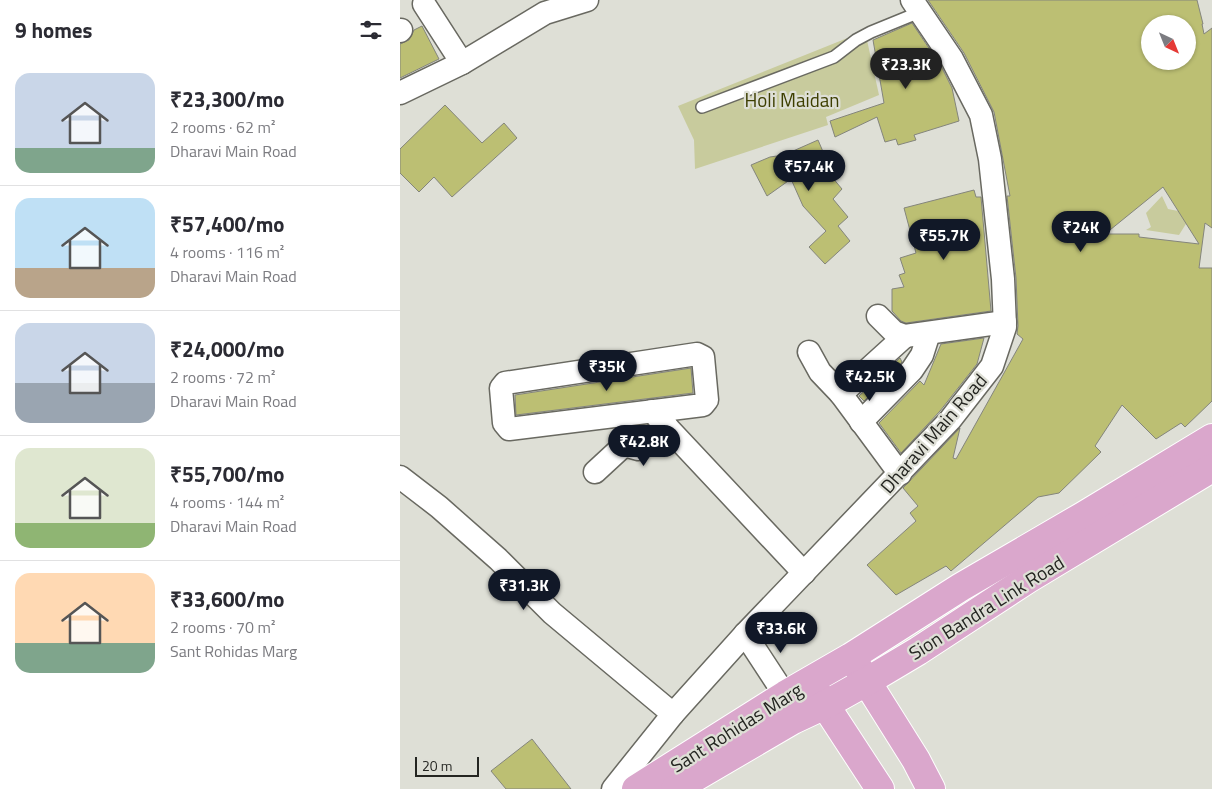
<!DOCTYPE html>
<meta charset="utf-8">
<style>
:root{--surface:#fff;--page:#f7f7f7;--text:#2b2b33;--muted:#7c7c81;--line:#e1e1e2;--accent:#111827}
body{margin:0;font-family:"Titillium Web",sans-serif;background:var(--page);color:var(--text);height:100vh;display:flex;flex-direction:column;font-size:19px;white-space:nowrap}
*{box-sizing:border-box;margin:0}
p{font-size:16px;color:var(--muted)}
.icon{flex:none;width:28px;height:28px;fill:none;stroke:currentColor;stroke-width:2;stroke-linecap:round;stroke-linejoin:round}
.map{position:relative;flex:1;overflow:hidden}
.sheet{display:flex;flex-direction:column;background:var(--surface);width:400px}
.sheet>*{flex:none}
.needle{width:32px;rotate:137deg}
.fabs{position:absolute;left:741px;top:15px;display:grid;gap:10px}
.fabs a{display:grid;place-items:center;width:55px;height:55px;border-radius:50%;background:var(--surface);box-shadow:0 1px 4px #0004;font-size:25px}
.scale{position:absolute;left:15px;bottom:12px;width:64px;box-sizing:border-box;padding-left:5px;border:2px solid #242521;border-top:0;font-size:14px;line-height:18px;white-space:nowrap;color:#242521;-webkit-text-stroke:4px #dedfd6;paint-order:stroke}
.price{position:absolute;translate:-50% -42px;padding:0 11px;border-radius:18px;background:var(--accent);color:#fff;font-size:16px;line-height:32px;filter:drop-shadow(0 1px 2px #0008)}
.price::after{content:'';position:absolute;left:50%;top:30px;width:15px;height:11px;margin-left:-8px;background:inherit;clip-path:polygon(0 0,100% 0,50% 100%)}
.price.selected{background:#222;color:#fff}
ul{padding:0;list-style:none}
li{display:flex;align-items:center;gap:15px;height:125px;padding:0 15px}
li+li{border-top:1px solid var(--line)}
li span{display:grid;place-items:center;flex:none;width:140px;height:100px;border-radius:15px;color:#555}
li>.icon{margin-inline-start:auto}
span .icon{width:60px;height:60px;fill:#fffc;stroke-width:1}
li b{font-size:21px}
h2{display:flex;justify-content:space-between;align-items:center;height:60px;padding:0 15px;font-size:21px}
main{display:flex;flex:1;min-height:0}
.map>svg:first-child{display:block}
</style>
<main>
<section class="sheet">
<h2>9 homes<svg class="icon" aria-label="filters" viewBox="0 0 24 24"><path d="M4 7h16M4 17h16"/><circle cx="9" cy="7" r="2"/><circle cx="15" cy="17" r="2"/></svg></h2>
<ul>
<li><span style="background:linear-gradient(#c9d6e8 75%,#7fa58c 0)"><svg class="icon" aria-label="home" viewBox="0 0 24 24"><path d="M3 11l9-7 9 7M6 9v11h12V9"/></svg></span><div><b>₹23,300/mo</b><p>2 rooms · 62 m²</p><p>Dharavi Main Road</p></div></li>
<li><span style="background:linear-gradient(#bfe0f5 70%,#b9a48a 0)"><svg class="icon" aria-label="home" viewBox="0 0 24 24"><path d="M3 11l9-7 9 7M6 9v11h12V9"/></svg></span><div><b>₹57,400/mo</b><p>4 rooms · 116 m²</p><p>Dharavi Main Road</p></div></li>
<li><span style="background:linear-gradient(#c9d6e8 60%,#9aa5b1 0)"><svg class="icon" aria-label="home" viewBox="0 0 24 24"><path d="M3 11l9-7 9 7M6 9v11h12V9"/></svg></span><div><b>₹24,000/mo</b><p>2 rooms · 72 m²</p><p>Dharavi Main Road</p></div></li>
<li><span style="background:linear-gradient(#dfe7d0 75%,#8fb573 0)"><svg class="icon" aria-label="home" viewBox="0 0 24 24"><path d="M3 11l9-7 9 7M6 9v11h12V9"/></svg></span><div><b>₹55,700/mo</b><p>4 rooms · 144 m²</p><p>Dharavi Main Road</p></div></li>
<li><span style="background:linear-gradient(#ffd9b3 70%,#7fa58c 0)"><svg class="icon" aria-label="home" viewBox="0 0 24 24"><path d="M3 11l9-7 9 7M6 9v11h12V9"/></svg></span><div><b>₹33,600/mo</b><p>2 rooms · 70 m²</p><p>Sant Rohidas Marg</p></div></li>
</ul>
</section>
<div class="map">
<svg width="812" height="789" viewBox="0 0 812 789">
<rect width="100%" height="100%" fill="#dedfd6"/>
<g fill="#c8cb9d">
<path d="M465,31L479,95L426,117L428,125L295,169L294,140L278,106Z"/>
<path d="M762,196L768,209L778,211L787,210L789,219L779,235L746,230L751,227L746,213Z"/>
</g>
<g fill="#bcbf73" stroke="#84857c" fill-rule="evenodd">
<path d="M528,0H797L803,24H802L804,34L812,28V228L805,223L799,268H812V401L785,427L781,423L756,439L722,405L695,446L701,452L659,493L638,497L551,571L546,566L496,595L467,565L516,521L510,513L518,506L503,488L560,428L553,458L556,459L623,339L617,334L618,326L616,278L607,196H610L594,112L564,53ZM750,24H788V61H750ZM763,187L799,244L739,237V234H705Z"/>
<path d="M512,23L541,66L552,88L559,121L514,135L516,140L498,145L496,139L485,142L477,117L435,137L430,121L484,103L473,40Z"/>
<path d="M22,26L39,59L0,78V44L9,40L14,30Z"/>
<path d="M45,105L82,143L104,123L117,138L52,197L34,177L19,192L0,173V149Z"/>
<path d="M418,140L427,161L421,164L442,189L433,199L448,217L438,226L450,241L425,264L409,247L426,231L403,206L391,179L367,196L351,165L370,157L384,155Z"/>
<path d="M574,190L576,197H581L591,311L506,323L501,321L492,311V289L504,287L499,275L505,273L500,258L516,253L504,208Z"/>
<path d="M584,338L577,364L540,411L501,453L479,423L520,381L524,385L541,344Z"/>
<path d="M500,358L502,362L464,401L459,396Z"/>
<path d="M291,368L293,393L116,415L115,395Z"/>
<path d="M132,739L171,789H106L91,771Z"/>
</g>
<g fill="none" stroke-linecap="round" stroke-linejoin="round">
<g stroke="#696961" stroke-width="14">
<path id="lane" d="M302,107L434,57L456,40L471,32L520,12"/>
</g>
<g stroke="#696961" stroke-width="25">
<g id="street">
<path d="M24,4L62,63"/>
<path d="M0,31L1,30"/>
<path d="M0,93L62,63L145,13L187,0"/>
<path d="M478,316L494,332L505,336L605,322"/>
<path d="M409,352L420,372L441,394L500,474"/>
<path d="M297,354L303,357L307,400L303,405L109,429L104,423L101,388L105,383Z"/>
<path d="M441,394L505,336"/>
<path d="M252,411L404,573"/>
<path d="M461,422L512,370L522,355L529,333"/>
<path d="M195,472L221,448L227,446L238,449L266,425"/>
<path d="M0,477L39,507L98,559L152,613L273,714"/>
<path d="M345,634L385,695"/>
<path d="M213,789L273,714L345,634L550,420L592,366L605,327L603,279L590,159L581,115L552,59L512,0"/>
</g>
</g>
<g stroke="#fff" stroke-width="30">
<g id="primary">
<path d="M457,666L516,760L531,789"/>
<path d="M416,691L480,789"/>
<path d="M236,789L385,695L451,657L561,587L683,516L812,438"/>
<path d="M275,789L393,720L425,705L466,682L518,651L628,579L812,468"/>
</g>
</g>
<use href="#lane" stroke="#fff" stroke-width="11"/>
<use href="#street" stroke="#fff" stroke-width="22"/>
<use href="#primary" stroke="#daa7cc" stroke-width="28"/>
</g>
<g text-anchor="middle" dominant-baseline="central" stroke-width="4.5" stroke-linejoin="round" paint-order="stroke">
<g font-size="19" fill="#3d3e00" stroke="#dedfd6">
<text x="392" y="99">Holi Maidan</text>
</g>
<g font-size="19" fill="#242521" stroke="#dedfd6">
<text transform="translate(533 433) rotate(-49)">Dharavi Main Road</text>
<text transform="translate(586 607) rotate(-32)">Sion Bandra Link Road</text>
<text transform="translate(336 727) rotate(-32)">Sant Rohidas Marg</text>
</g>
</g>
</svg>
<div class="fabs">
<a><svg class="needle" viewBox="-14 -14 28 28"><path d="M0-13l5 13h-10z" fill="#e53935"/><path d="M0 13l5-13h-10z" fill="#7c7c81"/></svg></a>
</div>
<div class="scale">20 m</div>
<b class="price selected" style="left:506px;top:90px">₹23.3K</b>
<b class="price" style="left:409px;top:192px">₹57.4K</b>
<b class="price" style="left:681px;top:253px">₹24K</b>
<b class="price" style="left:544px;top:261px">₹55.7K</b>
<b class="price" style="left:207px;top:392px">₹35K</b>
<b class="price" style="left:470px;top:402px">₹42.5K</b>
<b class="price" style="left:244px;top:467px">₹42.8K</b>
<b class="price" style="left:124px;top:611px">₹31.3K</b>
<b class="price" style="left:381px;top:654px">₹33.6K</b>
</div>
</main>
